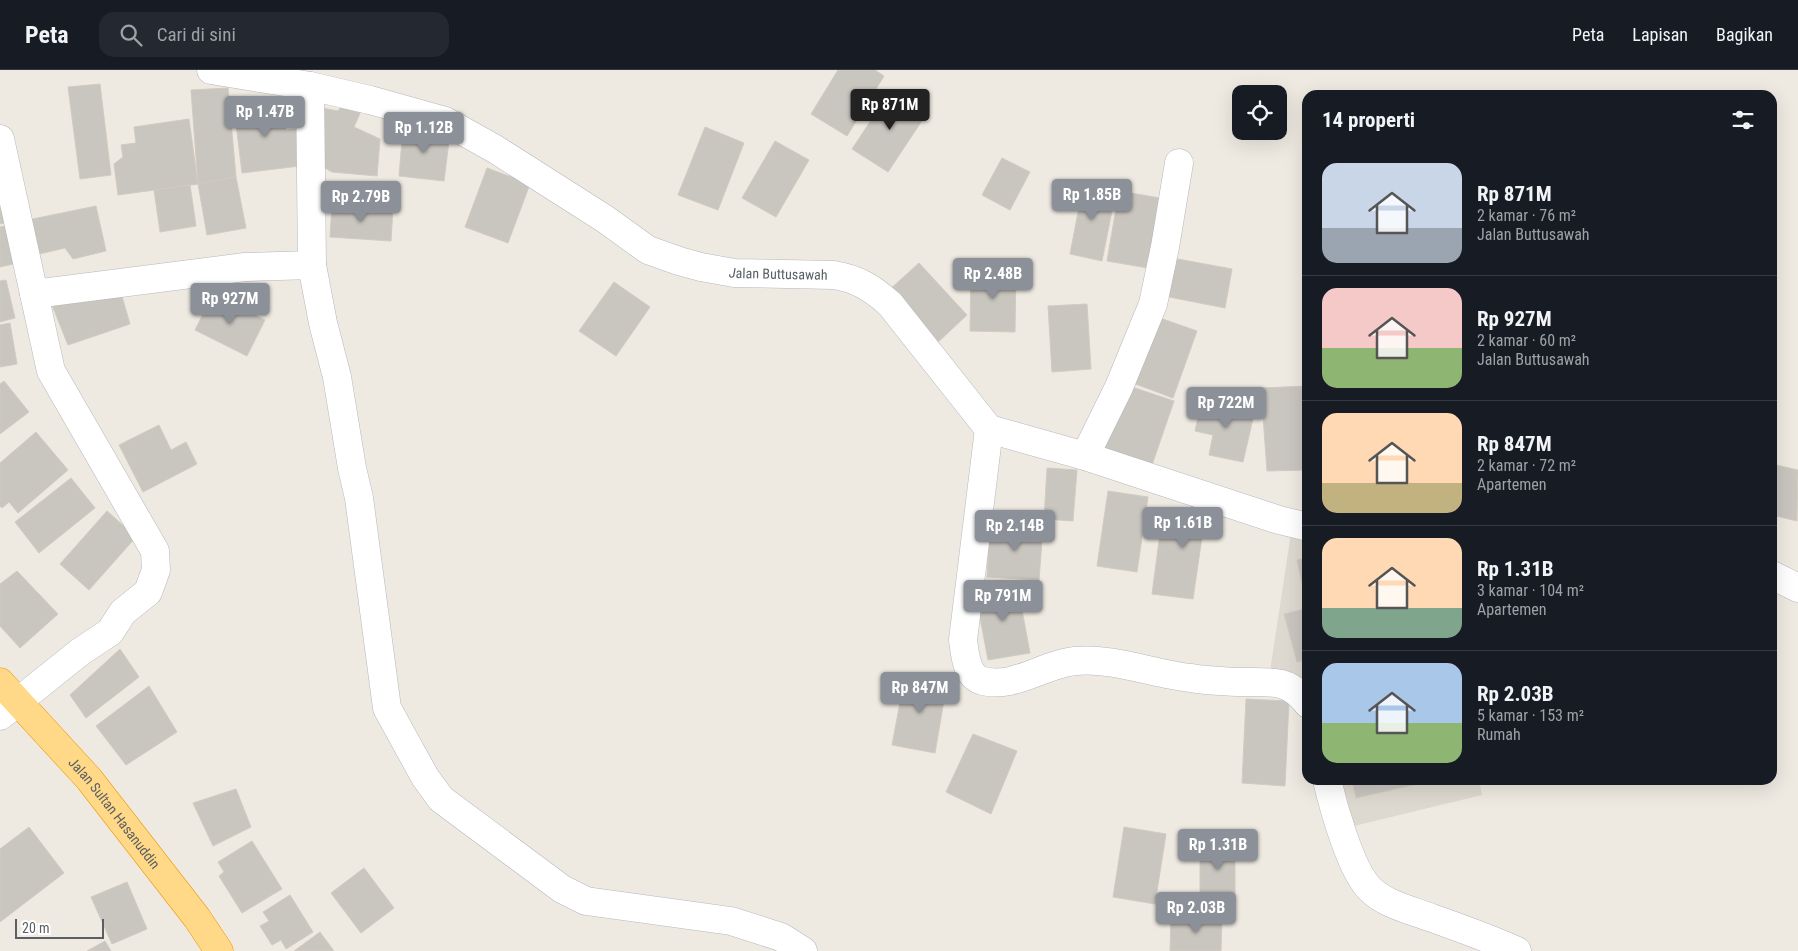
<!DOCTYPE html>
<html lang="id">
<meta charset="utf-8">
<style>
:root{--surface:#171b24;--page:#242831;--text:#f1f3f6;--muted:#9ea1a6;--line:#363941;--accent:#8c9099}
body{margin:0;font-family:"Roboto Condensed",sans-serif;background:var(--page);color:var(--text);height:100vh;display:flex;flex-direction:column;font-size:19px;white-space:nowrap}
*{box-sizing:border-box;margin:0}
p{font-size:16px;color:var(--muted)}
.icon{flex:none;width:28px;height:28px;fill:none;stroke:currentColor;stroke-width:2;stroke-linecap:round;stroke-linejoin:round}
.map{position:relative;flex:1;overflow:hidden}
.details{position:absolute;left:1302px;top:20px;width:475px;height:695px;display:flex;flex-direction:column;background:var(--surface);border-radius:15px;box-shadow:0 5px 20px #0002}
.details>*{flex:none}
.controls{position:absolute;left:1232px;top:15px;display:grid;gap:10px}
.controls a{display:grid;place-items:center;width:55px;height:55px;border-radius:10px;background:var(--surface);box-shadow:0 5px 20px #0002;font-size:25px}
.scale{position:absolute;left:15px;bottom:12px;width:89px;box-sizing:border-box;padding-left:5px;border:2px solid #5a5f63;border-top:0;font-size:14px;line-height:18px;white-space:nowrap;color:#5a5f63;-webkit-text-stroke:4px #fff;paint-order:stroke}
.price{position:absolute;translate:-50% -42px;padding:0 11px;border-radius:5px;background:var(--accent);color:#fff;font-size:16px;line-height:32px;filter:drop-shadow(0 1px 2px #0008)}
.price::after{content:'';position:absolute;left:50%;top:30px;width:15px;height:11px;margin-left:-8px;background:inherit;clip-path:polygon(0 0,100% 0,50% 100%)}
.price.on{background:#222;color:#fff}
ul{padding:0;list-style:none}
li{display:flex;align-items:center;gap:15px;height:125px;padding:0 20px}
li+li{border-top:1px solid var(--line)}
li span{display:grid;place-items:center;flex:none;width:140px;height:100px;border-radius:15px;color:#555}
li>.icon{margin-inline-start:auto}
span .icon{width:60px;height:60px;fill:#fffc;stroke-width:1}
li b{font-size:21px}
h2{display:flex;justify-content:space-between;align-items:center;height:60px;padding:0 20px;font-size:21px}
header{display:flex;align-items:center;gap:30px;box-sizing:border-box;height:70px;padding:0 25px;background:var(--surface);border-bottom:1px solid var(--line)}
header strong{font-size:24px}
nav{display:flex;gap:28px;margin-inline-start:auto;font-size:18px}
.search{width:350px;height:45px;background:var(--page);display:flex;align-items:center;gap:12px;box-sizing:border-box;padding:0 18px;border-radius:15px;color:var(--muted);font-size:19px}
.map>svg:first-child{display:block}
</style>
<header>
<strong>Peta</strong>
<div class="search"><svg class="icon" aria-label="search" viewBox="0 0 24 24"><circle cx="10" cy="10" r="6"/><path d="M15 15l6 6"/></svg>Cari di sini</div>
<nav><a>Peta</a><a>Lapisan</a><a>Bagikan</a></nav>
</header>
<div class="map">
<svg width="1798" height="881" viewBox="0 0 1798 881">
<rect width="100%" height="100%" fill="#eeeae2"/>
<g fill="#ded9d0">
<path d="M1291,463L1307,464V614L1270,601Z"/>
<path d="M1337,710H1479L1482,725L1350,757Z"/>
</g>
<g fill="#c9c5bf" stroke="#d2cbc0">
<path d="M838,0H875L884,6L847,66L811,44Z"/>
<path d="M100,14L111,105L80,109L68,17Z"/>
<path d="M228,18L236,107L198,114L191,20Z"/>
<path d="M891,20L927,43L888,102L852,79Z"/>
<path d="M283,32L286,60L296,59L300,96L242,103L234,37Z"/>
<path d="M344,33L361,41L354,57L380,69L377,106L332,102L314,92L322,38L338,41Z"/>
<path d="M189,49L198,114L118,125L114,94L123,87L121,75L136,73L134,57Z"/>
<path d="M705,57L744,73L718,140L678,125Z"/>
<path d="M403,58L450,63L444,111L399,106Z"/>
<path d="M775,71L809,90L776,147L742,128Z"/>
<path d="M1002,88L1030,102L1010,140L982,125Z"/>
<path d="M487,98L530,114L508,173L465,157Z"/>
<path d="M236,107L246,158L207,165L198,114Z"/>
<path d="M1075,113L1116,121L1102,191L1070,184L1080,132L1072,131Z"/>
<path d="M0,114L12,151L0,154Z"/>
<path d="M190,115L196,156L160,162L154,120Z"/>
<path d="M1119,121L1160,128L1148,198L1107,191Z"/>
<path d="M332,134L393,138L391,171L330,167Z"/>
<path d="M96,136L106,181L73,189L65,178L31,186L23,151Z"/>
<path d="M9,155L18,193L0,197V157Z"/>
<path d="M1167,187L1232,199L1225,238L1159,225Z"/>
<path d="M919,193L967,245L936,274L888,221Z"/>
<path d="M971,198L1016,199L1015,262L970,261Z"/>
<path d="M6,210L15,248L0,252V211Z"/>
<path d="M614,212L650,237L616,286L579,261Z"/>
<path d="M121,223L130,254L68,275L52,235Z"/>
<path d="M213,224L265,250L247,286L195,260Z"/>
<path d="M1087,234L1091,299L1052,302L1048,236Z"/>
<path d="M1157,247L1197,261L1173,328L1133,313Z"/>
<path d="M10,253L17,294L0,297V255Z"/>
<path d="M4,311L29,342L0,364V314Z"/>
<path d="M1126,315L1174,331L1152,395L1104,379Z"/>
<path d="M1308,316V400L1267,401L1261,318Z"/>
<path d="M1202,329L1255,340L1243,392L1209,385L1213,365L1195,361Z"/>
<path d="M159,355L171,380L186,372L197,394L143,422L119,375Z"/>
<path d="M36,362L68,400L18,443L9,432L2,438L0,436V393Z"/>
<path d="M1772,394L1798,400L1797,451L1772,445Z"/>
<path d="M1047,398L1077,400L1073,451L1044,449Z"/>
<path d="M71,408L95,438L39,483L15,452Z"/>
<path d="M1108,421L1148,427L1137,502L1097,496Z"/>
<path d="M1192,434L1222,438L1218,469L1202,467L1193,529L1152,524L1163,441L1190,445Z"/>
<path d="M107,441L136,467L89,520L60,494Z"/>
<path d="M990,454L1043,458L1039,510L987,507Z"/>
<path d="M1308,487V527H1305L1297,490Z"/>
<path d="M17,501L58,544L20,578L0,556V514Z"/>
<path d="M1017,513L1030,583L988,590L975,521Z"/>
<path d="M1308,538V589L1297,592L1284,544Z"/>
<path d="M120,579L139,607L86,648L70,625Z"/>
<path d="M905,606L947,613L935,683L892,675Z"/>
<path d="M149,616L177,662L126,695L96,656Z"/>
<path d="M1246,629L1289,631L1285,716L1242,713Z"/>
<path d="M973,664L1017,681L991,744L946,722Z"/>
<path d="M1352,710H1434L1356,728Z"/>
<path d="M236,719L251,757L213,776L193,733Z"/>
<path d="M29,757L64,803L0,852V779Z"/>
<path d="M1124,757L1166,764L1155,834L1113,827Z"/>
<rect x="1200" y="770" width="35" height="61"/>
<path d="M252,771L282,819L242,843L219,806L224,802L218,792Z"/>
<path d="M364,798L394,838L361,863L331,823Z"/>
<path d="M127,812L147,859L112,874L91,827Z"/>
<path d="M290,825L313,862L286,879L281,870L272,875L260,856L269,851L263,842Z"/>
<path d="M1171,846L1222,848L1221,881H1170Z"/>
<path d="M320,862L334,881H294Z"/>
<path d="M105,871L111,881H87Z"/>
</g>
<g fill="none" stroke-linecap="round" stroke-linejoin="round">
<g stroke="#b5b8bd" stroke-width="29">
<g id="street">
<path id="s1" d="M211,0L310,16L370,30L445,51L495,79L605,149L648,180L679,191L701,197L734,203L834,205C858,209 872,218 890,234L989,359L1085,386L1279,450L1308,457"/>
<path d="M310,16L312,195L323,253L337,307L352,398L359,428L387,638L425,707L441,729L562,819L586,831L731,851L781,867L803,881"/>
<path d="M0,69L51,301L155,481L156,500L148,522L123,542L110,562L80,582L0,646"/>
<path d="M34,224L245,197L312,195"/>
<path d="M989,359L963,570C965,584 966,607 983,611C1014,619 1044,594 1075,591C1111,587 1154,604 1191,608C1207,611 1223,611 1240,612C1254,612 1268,611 1281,614C1293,617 1301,625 1308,634"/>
<path d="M1085,386L1119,317L1153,234L1165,177L1179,93"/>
<path d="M1772,505L1798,518"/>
<path d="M1327,710C1333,736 1351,801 1370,819C1386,835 1411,840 1432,848C1460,858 1489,868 1517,881"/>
</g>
</g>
<g stroke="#ef9500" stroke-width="29">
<g id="highway">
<path id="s2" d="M0,612L89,709L197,848L219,881"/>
</g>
</g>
<use href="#street" stroke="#fff" stroke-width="28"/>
<use href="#highway" stroke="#ffd987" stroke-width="28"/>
</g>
<g text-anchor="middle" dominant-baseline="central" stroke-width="4" stroke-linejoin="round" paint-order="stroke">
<g font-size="14" fill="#5a5f63" stroke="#fff">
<text stroke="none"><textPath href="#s1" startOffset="614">Jalan Buttusawah</textPath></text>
<text stroke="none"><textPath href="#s2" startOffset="174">Jalan Sultan Hasanuddin</textPath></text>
</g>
</g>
</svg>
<div class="controls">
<a><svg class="icon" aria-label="locate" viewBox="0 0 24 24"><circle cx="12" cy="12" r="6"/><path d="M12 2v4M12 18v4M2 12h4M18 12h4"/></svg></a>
</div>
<div class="scale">20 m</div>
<b class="price on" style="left:890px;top:61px">Rp 871M</b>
<b class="price" style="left:265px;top:68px">Rp 1.47B</b>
<b class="price" style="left:424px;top:84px">Rp 1.12B</b>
<b class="price" style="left:1092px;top:151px">Rp 1.85B</b>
<b class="price" style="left:361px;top:153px">Rp 2.79B</b>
<b class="price" style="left:993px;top:230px">Rp 2.48B</b>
<b class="price" style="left:230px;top:255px">Rp 927M</b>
<b class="price" style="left:1226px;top:359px">Rp 722M</b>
<b class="price" style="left:1183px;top:479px">Rp 1.61B</b>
<b class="price" style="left:1015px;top:482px">Rp 2.14B</b>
<b class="price" style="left:1003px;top:552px">Rp 791M</b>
<b class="price" style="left:920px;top:644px">Rp 847M</b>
<b class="price" style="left:1218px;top:801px">Rp 1.31B</b>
<b class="price" style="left:1196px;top:864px">Rp 2.03B</b>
<section class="details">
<h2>14 properti<svg class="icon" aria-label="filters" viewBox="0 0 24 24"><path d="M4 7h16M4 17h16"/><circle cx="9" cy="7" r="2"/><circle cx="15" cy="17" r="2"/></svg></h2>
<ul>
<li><span style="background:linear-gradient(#c9d6e8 65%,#9aa5b1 0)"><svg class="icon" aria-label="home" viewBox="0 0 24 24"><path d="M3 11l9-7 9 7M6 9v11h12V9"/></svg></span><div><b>Rp 871M</b><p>2 kamar · 76 m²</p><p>Jalan Buttusawah</p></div></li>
<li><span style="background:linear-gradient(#f6c9c9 60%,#8fb573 0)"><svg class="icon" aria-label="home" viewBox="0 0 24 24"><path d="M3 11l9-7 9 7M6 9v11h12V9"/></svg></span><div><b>Rp 927M</b><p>2 kamar · 60 m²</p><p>Jalan Buttusawah</p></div></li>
<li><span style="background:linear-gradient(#ffd9b3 70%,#c2b280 0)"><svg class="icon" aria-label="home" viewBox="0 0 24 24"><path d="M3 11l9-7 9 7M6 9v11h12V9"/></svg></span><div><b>Rp 847M</b><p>2 kamar · 72 m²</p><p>Apartemen</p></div></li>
<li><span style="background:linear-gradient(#ffd9b3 70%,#7fa58c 0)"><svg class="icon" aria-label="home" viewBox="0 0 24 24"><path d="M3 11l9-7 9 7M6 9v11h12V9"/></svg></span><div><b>Rp 1.31B</b><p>3 kamar · 104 m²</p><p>Apartemen</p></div></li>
<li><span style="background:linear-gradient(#a9c7e8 60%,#8fb573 0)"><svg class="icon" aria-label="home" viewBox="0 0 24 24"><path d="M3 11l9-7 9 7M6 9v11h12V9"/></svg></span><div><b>Rp 2.03B</b><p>5 kamar · 153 m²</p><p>Rumah</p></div></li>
</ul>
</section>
</div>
